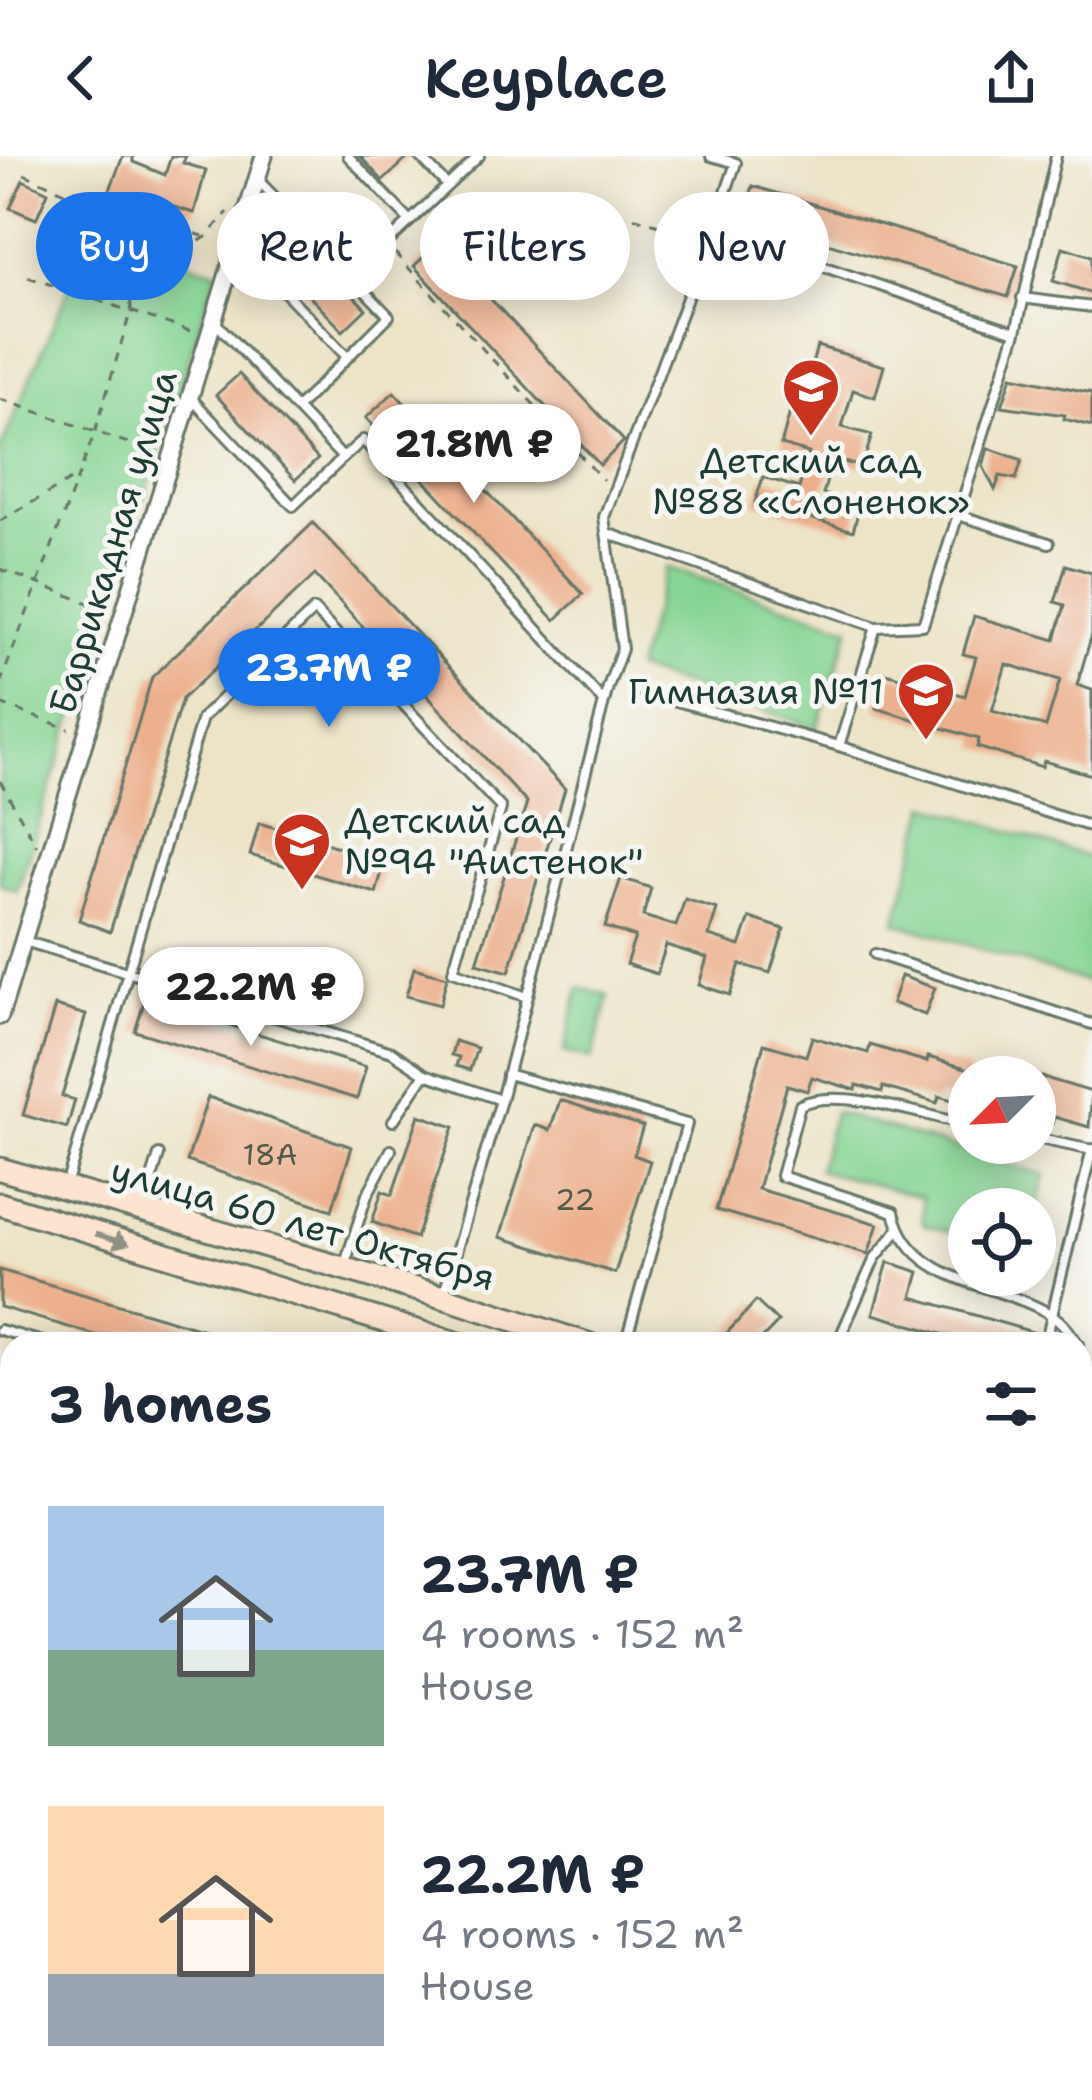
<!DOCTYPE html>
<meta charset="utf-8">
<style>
:root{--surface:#fff;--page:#f2f2f3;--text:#1f2937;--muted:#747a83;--accent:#1a73e8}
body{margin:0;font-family:"Shantell Sans",sans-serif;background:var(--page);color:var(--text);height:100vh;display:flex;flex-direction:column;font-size:45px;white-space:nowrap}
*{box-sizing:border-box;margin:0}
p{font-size:39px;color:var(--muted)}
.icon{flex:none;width:66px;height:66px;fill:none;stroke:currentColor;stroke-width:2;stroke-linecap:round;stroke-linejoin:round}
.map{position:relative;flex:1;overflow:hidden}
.panel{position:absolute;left:0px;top:1176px;width:1092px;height:768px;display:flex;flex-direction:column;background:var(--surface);border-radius:36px 36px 0 0;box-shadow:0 6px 30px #0003}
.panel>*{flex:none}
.top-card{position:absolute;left:36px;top:36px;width:1020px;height:108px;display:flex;gap:24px}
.needle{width:78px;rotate:246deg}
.tools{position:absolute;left:948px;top:900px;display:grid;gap:24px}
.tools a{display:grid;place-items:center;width:108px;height:108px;border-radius:50%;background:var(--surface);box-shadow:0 6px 30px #0003;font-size:60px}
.price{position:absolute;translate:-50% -102px;padding:0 27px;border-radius:42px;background:#fff;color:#222;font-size:39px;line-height:78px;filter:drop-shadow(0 3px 6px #0008)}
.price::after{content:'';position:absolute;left:50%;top:72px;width:36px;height:27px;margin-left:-18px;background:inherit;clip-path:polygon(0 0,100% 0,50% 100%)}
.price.active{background:var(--accent);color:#fff}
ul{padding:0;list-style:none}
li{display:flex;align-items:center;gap:36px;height:300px;padding:0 48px}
li span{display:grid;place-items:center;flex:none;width:336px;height:240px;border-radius:0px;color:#555}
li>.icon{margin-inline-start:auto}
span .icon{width:144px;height:144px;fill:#fffc;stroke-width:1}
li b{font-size:51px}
h2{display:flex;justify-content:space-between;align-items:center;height:144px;padding:0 48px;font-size:51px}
.chip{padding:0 42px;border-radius:54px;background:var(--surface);box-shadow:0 6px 30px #0003;font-size:42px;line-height:108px}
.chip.active{background:var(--accent);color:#fff}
header{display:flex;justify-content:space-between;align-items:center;height:156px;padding:0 48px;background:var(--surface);font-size:54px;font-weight:600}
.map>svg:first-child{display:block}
</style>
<header><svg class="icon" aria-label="back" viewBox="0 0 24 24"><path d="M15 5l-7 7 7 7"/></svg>Keyplace<svg class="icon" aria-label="share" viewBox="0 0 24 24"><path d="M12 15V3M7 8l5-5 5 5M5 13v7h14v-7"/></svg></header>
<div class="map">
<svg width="1092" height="1944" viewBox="0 0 1092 1944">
<rect width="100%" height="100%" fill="#f6f6f2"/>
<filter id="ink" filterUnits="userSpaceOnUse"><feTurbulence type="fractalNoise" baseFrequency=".00833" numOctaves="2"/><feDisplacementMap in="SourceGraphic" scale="24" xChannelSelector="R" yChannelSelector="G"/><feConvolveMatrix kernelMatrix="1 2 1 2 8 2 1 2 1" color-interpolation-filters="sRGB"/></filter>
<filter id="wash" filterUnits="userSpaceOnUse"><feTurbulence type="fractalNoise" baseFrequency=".004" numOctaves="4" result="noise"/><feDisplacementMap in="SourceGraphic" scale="48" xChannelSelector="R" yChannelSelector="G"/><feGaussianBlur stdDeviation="2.7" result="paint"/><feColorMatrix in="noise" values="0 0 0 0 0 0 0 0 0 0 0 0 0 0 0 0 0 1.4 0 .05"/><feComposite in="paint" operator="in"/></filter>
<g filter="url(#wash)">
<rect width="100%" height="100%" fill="#ede4c8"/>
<g fill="#85d493" stroke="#528864" stroke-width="3">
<path d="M92,78L217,115L17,735L0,728V294Z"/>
<path d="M667,411L850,471L817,572L635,513Z"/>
<path d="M928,649L1092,702V828L896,766Z"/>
<path d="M579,832L609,839L592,903L564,896Z"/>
<path d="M834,956L1045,1019L1035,1056V1053H969V1068L952,1077L923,1068L922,1041L818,1014Z"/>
<path d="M7,1747L12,1749V1932H39L36,1944H11L0,1940V1770Z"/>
</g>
<g id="blocks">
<g fill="#edb08e" fill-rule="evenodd">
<path d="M123,0H133V6L165,19L171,0H186L183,7L206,14L194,57L129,37L127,47L108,39Z"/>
<path d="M360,0H410L383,25Z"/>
<path d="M23,24L48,36L36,63L10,52Z"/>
<path d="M753,30L1018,110L1008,141L744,62Z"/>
<path d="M284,68L366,153L343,175L261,90Z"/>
<path d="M438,87L624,285L600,309L414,110Z"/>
<path d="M1063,91L1092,100V137L1053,125Z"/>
<path d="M817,190L884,210L875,241L853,234L842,271L872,279L862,311L833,303L823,338L860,349L853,375L755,346L763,321L799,332L809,297L781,289L790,256L819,264L829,229L808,222Z"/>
<path d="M239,218L318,303L295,324L216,239Z"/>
<path d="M1012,220L1092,237V270L1064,263L1065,259L1002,250Z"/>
<path d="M394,236L583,438L555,464L366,262Z"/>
<path d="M988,292L1022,304L1016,323L1000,320L995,334L983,310Z"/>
<path d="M313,367L565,633L509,816L477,807L527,647L315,419L182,543L110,776L79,764L152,521Z"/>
<path d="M1066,409L1092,417V478L1077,529L1092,534V619L1044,605L1042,611L977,591L979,583L876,552L886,517L965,540L976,501L963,498L974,460L1055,484L1065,449L1055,446ZM1006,508L1060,524L1046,571L992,555Z"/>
<path d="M259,667L385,705L376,737L250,699Z"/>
<path d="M621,722L651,732L643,760L676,770L685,743L717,753L709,780L740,790L750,762L784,773L770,817L740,808L730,839L699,829L707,802L666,789L657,818L626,808L635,781L605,771Z"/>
<path d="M414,812L447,821L440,849L406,840Z"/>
<path d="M901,820L935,832L925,859L892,847Z"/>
<path d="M145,843L366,911L357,943L135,875Z"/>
<path d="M55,850L86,859L62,940L75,944L67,972L23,959Z"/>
<path d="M812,881L868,897L870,889L927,906L928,901L969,913V949L939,940L937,947L883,931L882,936L857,929L856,934L812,921L807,935L787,929L758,1033L878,1068L868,1098L716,1054L764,888L806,900Z"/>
<path d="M455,885L477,892L470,914L456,910L459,901L451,899Z"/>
<path d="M1042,921L1092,936L1089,971L1055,961L1053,968L1035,963V927L1040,928Z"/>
<path d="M208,941L352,991L332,1054L187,1005Z"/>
<path d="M560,944L643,970L634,999L650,1005L615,1117L500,1081L535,969L550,974Z"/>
<path d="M419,959L454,971L416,1082L372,1066L382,1035L392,1039Z"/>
<path d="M888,1106L919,1116L912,1141L1036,1177L1033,1188H976L873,1158Z"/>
<path d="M0,1114L239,1184L238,1188H126L0,1151Z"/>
<path d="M756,1145L778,1166L757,1188H739L727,1177Z"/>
</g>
</g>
</g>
<g filter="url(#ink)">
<use href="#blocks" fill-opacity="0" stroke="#677768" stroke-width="3"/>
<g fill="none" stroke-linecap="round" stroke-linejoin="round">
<g stroke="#677768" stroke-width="14">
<g id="lane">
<path d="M348,0L409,64"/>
<path d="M419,0L447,29"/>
<path d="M711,0L736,7L713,73L1016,176"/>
<path d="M260,26L389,160L297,252"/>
<path d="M240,89L347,201"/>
<path d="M351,121L479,0"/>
<path d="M1022,142L1092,151"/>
<path d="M190,241L293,350L343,302L216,167"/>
<path d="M343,302L363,284L603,545"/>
<path d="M958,359L1049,387"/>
<path d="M607,377L876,471L923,469L1016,176L1056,0"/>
<path d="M633,533L839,590L1092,671"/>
<path d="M839,590L876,471"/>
<path d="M24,785L392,896L425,918"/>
<path d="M875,798L1092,868"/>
<path d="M507,918L687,968L625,1188"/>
<path d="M393,965L425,918L501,944"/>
<path d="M969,969C926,960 838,930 800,949L781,1020L894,1056C911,1131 1000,1125 1053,1160C1063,1166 1071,1178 1078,1188"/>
<path d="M1035,982L1092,994"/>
<path d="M66,1030L202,562L314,454L501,652L453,815L527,841"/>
<path d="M134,1050L147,1038L159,999"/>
<path d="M344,1111L367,1039L391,994"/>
<path d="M443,1140L501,944L608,531L622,493L604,361L709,84"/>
<path d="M0,1174L50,1188"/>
<path d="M837,1188L875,1102L898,1074"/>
<path d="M1045,1188L1092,993"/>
<path d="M1080,1196L1087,1221L1092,1222"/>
<path d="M0,1432L12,1436"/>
<path d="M0,1508L12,1512"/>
<path d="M1080,1517L1092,1520"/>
<path d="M1080,1691L1092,1694"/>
<path d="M91,1944L95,1932"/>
<path d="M162,1944L166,1932"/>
<path d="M291,1944L295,1932"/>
</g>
</g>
<g stroke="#677768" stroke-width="21">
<g id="street">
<path d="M0,860L264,0"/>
<path d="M1080,1854L1092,1858"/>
<path d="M812,1932L843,1944"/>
<path d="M382,1944L387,1932"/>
</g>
</g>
<g stroke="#677768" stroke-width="27">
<g id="secondary">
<path d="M0,1013L443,1141L588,1188"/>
<path d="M0,1048L459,1188"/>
<path d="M1080,1335L1092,1339"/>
<path d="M1080,1371L1092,1374"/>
</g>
</g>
<g stroke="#677768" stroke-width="3" stroke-dasharray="9 9" stroke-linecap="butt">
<path d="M24,18L90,47L125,132L206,81L228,56"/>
<path d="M455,42L636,62L699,81"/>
<path d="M92,47L203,80"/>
<path d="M395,97L603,324"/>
<path d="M28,121L190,175"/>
<path d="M0,243L157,297"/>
<path d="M0,365L76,321"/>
<path d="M0,413L109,455"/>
<path d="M0,528L95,276L131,154L130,129"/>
<path d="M0,548L69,573"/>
<path d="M0,625L37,690"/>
<path d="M0,1689L5,1722L0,1736"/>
</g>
<use href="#lane" stroke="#fff" stroke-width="8"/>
<use href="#street" stroke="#fff" stroke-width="15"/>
<use href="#secondary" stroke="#fde4d0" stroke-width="21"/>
</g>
<defs><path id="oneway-solid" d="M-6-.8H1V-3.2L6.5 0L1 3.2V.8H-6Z" transform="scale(3)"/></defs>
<use fill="#8e9082" href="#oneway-solid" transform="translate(112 1083) rotate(17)"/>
</g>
<defs>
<g id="school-pin" transform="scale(3)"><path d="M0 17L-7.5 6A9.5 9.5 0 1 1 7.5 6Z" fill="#c8321e" stroke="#f6f6f2"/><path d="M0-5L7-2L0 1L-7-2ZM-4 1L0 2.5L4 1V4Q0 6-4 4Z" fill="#fff"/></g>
</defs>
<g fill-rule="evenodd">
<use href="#school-pin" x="811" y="231"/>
<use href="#school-pin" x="926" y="535"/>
<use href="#school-pin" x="302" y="685"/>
</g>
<g text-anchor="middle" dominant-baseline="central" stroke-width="10" stroke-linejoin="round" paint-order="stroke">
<g font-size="30" fill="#525a4a">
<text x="270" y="998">18А</text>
<text x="575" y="1043">22</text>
</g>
<g font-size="36" fill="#1f3d34" stroke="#f6f6f2">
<text x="811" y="304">Детский сад<tspan x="811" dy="41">№88 «Слоненок»</tspan></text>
<text x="884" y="535" text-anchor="end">Гимназия №11</text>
<text x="344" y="664" text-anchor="start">Детский сад<tspan x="344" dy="41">№94 "Аистенок"</tspan></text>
</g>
<g font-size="36" fill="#1f3d34" stroke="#f6f6f2">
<text transform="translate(113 386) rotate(-73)">Баррикадная улица</text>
<text transform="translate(303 1068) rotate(16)">улица 60 лет Октября</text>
</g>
</g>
</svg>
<div class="tools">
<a><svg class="needle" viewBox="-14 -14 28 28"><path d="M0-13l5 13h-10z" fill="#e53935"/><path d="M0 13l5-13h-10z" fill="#747a83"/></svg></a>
<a><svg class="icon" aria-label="locate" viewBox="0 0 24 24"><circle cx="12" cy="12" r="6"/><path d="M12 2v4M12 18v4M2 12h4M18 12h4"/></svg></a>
</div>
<b class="price" style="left:474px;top:350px">21.8M ₽</b>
<b class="price active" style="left:329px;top:574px">23.7M ₽</b>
<b class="price" style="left:251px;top:893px">22.2M ₽</b>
<div class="top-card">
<a class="chip active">Buy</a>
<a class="chip">Rent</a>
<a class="chip">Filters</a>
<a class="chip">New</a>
</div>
<section class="panel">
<h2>3 homes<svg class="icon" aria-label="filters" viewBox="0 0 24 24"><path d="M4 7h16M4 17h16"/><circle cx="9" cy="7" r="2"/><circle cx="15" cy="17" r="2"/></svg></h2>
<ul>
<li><span style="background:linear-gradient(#a9c7e8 60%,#7fa58c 0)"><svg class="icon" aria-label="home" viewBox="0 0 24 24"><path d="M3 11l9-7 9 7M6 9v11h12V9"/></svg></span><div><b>23.7M ₽</b><p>4 rooms · 152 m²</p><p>House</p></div></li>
<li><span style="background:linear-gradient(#ffd9b3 70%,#9aa5b1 0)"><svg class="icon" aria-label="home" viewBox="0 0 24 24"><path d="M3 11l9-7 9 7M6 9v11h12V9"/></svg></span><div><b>22.2M ₽</b><p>4 rooms · 152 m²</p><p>House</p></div></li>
</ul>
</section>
</div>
